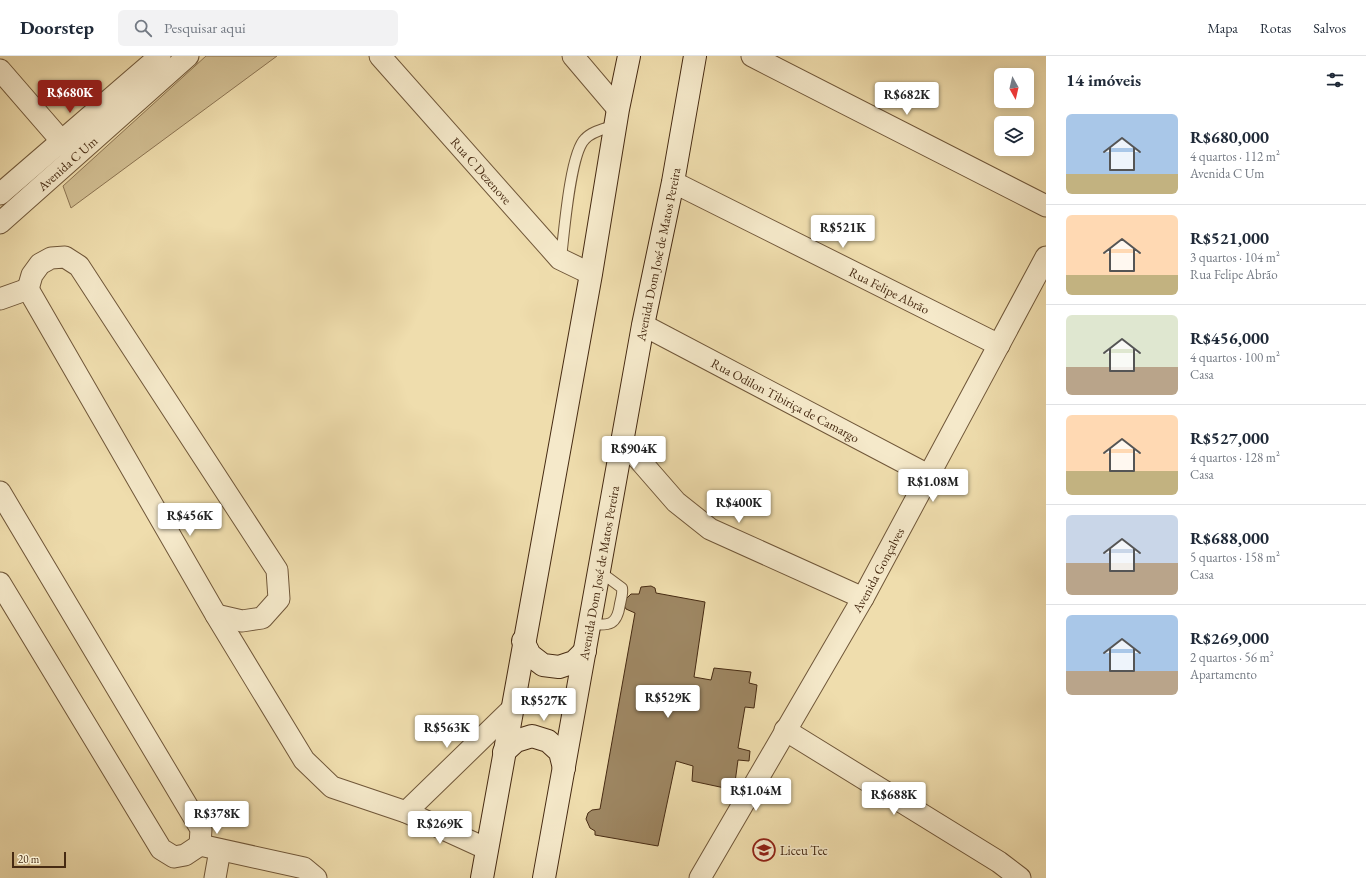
<!DOCTYPE html>
<html lang="pt">
<meta charset="utf-8">
<style>
:root{--surface:#fff;--page:#f2f2f3;--text:#1f2937;--muted:#747a83;--line:#e0e1e3;--accent:#8f2418}
body{margin:0;font-family:"EB Garamond",serif;background:var(--page);color:var(--text);height:100vh;display:flex;flex-direction:column;font-size:15px;white-space:nowrap}
*{box-sizing:border-box;margin:0}
p{font-size:13px;color:var(--muted)}
.icon{flex:none;width:22px;height:22px;fill:none;stroke:currentColor;stroke-width:2;stroke-linecap:round;stroke-linejoin:round}
.map{position:relative;flex:1;overflow:hidden}
.details{display:flex;flex-direction:column;background:var(--surface);width:320px}
.details>*{flex:none}
.needle{width:26px;rotate:172deg}
.buttons{position:absolute;left:994px;top:12px;display:grid;gap:8px}
.buttons a{display:grid;place-items:center;width:40px;height:40px;border-radius:6px;background:var(--surface);box-shadow:0 2px 10px #0003;font-size:20px}
.scale{position:absolute;left:12px;bottom:10px;width:54px;box-sizing:border-box;padding-left:4px;border:2px solid #462a12;border-top:0;font-size:11px;line-height:14px;white-space:nowrap;color:#462a12;-webkit-text-stroke:3px #f5e9ca;paint-order:stroke}
.price{position:absolute;translate:-50% -34px;padding:0 9px;border-radius:4px;background:#fff;color:#222;font-size:13px;line-height:26px;filter:drop-shadow(0 1px 2px #0008)}
.price::after{content:'';position:absolute;left:50%;top:24px;width:12px;height:9px;margin-left:-6px;background:inherit;clip-path:polygon(0 0,100% 0,50% 100%)}
.price.current{background:var(--accent);color:#fff}
ul{padding:0;list-style:none}
li{display:flex;align-items:center;gap:12px;height:100px;padding:0 20px}
li+li{border-top:1px solid var(--line)}
li span{display:grid;place-items:center;flex:none;width:112px;height:80px;border-radius:6px;color:#555}
li>.icon{margin-inline-start:auto}
span .icon{width:48px;height:48px;fill:#fffc;stroke-width:1}
li b{font-size:17px}
h2{display:flex;justify-content:space-between;align-items:center;height:48px;padding:0 20px;font-size:17px}
header{display:flex;align-items:center;gap:24px;box-sizing:border-box;height:56px;padding:0 20px;background:var(--surface);border-bottom:1px solid var(--line)}
header strong{font-size:19px}
nav{display:flex;gap:22px;margin-inline-start:auto;font-size:14px}
.search{width:280px;height:36px;background:var(--page);display:flex;align-items:center;gap:10px;box-sizing:border-box;padding:0 14px;border-radius:6px;color:var(--muted);font-size:15px}
main{display:flex;flex:1;min-height:0}
.map>svg:first-child{display:block}
</style>
<header>
<strong>Doorstep</strong>
<div class="search"><svg class="icon" aria-label="search" viewBox="0 0 24 24"><circle cx="10" cy="10" r="6"/><path d="M15 15l6 6"/></svg>Pesquisar aqui</div>
<nav><a>Mapa</a><a>Rotas</a><a>Salvos</a></nav>
</header>
<main>
<div class="map">
<svg width="1046" height="822" viewBox="0 0 1046 822">
<rect width="100%" height="100%" fill="#efddad"/>
<filter id="stains"><feTurbulence type="fractalNoise" baseFrequency=".005" numOctaves="4"/><feColorMatrix values="0 0 0 0 .2 0 0 0 0 .09 0 0 0 0 .02 0 0 0 .5 -.17"/></filter>
<radialGradient id="worn" r=".72"><stop offset=".6" stop-color="#630" stop-opacity="0"/><stop offset="1" stop-color="#630" stop-opacity=".3"/></radialGradient>
<path fill="#d2bf93" stroke="#8c7452" d="M206,0H277L71,152L63,130Z"/>
<path fill="#9e8763" stroke="#462a12" d="M651,530L655,532L656,537L705,546L694,621L711,624L714,612L751,616L749,627L757,629L754,652L745,651L738,692L750,695L749,705L738,704L734,734L692,725L693,710L676,705L658,790L595,779V775L590,772L586,763L588,757L592,754L600,753L635,557L626,553L624,549L625,544L631,538H639L641,531Z"/>
<g fill="none" stroke-linecap="round" stroke-linejoin="round">
<g stroke="#705739" stroke-width="12">
<g id="lane">
<path d="M561,202C564,178 570,97 585,83C592,75 605,73 615,69"/>
<path d="M590,568C610,570 617,569 620,548C621,543 623,537 622,532L599,515"/>
</g>
</g>
<g stroke="#705739" stroke-width="23">
<g id="street">
<path id="s1" d="M380,0L560,203L591,218"/>
<path d="M573,0L618,53"/>
<path d="M752,0L1046,150"/>
<path d="M0,14L72,97"/>
<path id="s2" d="M673,126L999,289"/>
<path d="M0,138L160,0"/>
<path id="s3" d="M0,167L188,0"/>
<path d="M28,233L32,219L40,208L51,202L65,201L79,210L277,514L279,543L262,562L242,565L216,559"/>
<path d="M0,243L28,233L216,559L304,704L332,731L406,756L487,793"/>
<path id="s4" d="M643,269L928,419"/>
<path d="M622,384L676,446L710,473L863,542"/>
<path d="M0,436L192,758L201,773L200,789L185,799L174,801L161,793L0,527"/>
<path d="M785,674L999,806L1020,822"/>
<path d="M406,756L511,654"/>
<path d="M200,789L304,812L316,822"/>
<path d="M215,822L220,794"/>
<path id="s5" d="M700,822L863,542L1046,201"/>
</g>
</g>
<g stroke="#462a12" stroke-width="24">
<g id="secondary">
<path d="M523,585L530,599L543,609L559,611L574,606L585,595"/>
<path d="M504,696L516,685L532,680L548,685L560,696L564,712"/>
<path d="M482,822L591,218L618,53L629,0"/>
<path id="s6" d="M544,822L643,269L673,126L695,0"/>
</g>
</g>
<use href="#lane" stroke="#f5e9ca" stroke-width="10"/>
<use href="#street" stroke="#f5e9ca" stroke-width="21"/>
<use href="#secondary" stroke="#f5e9ca" stroke-width="22"/>
</g>
<defs>
<g id="university-ring" transform="scale(1.15)"><circle r="9.5" fill="#f5e9ca" stroke="#8f2418" stroke-width="1.5"/><path d="M0-5L7-2L0 1L-7-2ZM-4 1L0 2.5L4 1V4Q0 6-4 4Z" fill="#8f2418"/></g>
</defs>
<g fill-rule="evenodd">
<use href="#university-ring" x="764" y="794"/>
</g>
<g text-anchor="middle" dominant-baseline="central" stroke-width="3" stroke-linejoin="round" paint-order="stroke">
<g font-size="13" fill="#462a12" stroke="#f5e9ca">
<text stroke="none"><textPath href="#s3" startOffset="90">Avenida C Um</textPath></text>
<text stroke="none"><textPath href="#s1" startOffset="153">Rua C Dezenove</textPath></text>
<text stroke="none"><textPath href="#s6" startOffset="634">Avenida Dom José de Matos Pereira</textPath></text>
<text stroke="none"><textPath href="#s2" startOffset="242">Rua Felipe Abrão</textPath></text>
<text stroke="none"><textPath href="#s4" startOffset="161">Rua Odilon Tibiriça de Camargo</textPath></text>
<text stroke="none"><textPath href="#s5" startOffset="356">Avenida Gonçalves</textPath></text>
<text stroke="none"><textPath href="#s6" startOffset="310">Avenida Dom José de Matos Pereira</textPath></text>
</g>
<g font-size="13" fill="#462a12" stroke="#f5e9ca" text-anchor="start">
<text x="780" y="794">Liceu Tec</text>
</g>
</g>
<rect width="100%" height="100%" filter="url(#stains)"/>
<rect width="100%" height="100%" fill="url(#worn)"/>
</svg>
<div class="buttons">
<a><svg class="needle" viewBox="-14 -14 28 28"><path d="M0-13l5 13h-10z" fill="#e53935"/><path d="M0 13l5-13h-10z" fill="#747a83"/></svg></a>
<a><svg class="icon" aria-label="layers" viewBox="0 0 24 24"><path d="M12 4l9 5-9 5-9-5zM3 14l9 5 9-5"/></svg></a>
</div>
<div class="scale">20 m</div>
<b class="price current" style="left:70px;top:58px">R$680K</b>
<b class="price" style="left:907px;top:60px">R$682K</b>
<b class="price" style="left:843px;top:193px">R$521K</b>
<b class="price" style="left:634px;top:414px">R$904K</b>
<b class="price" style="left:933px;top:447px">R$1.08M</b>
<b class="price" style="left:739px;top:468px">R$400K</b>
<b class="price" style="left:190px;top:481px">R$456K</b>
<b class="price" style="left:668px;top:663px">R$529K</b>
<b class="price" style="left:544px;top:666px">R$527K</b>
<b class="price" style="left:447px;top:693px">R$563K</b>
<b class="price" style="left:756px;top:756px">R$1.04M</b>
<b class="price" style="left:894px;top:760px">R$688K</b>
<b class="price" style="left:217px;top:779px">R$378K</b>
<b class="price" style="left:440px;top:789px">R$269K</b>
</div>
<section class="details">
<h2>14 imóveis<svg class="icon" aria-label="filters" viewBox="0 0 24 24"><path d="M4 7h16M4 17h16"/><circle cx="9" cy="7" r="2"/><circle cx="15" cy="17" r="2"/></svg></h2>
<ul>
<li><span style="background:linear-gradient(#a9c7e8 75%,#c2b280 0)"><svg class="icon" aria-label="home" viewBox="0 0 24 24"><path d="M3 11l9-7 9 7M6 9v11h12V9"/></svg></span><div><b>R$680,000</b><p>4 quartos · 112 m²</p><p>Avenida C Um</p></div></li>
<li><span style="background:linear-gradient(#ffd9b3 75%,#c2b280 0)"><svg class="icon" aria-label="home" viewBox="0 0 24 24"><path d="M3 11l9-7 9 7M6 9v11h12V9"/></svg></span><div><b>R$521,000</b><p>3 quartos · 104 m²</p><p>Rua Felipe Abrão</p></div></li>
<li><span style="background:linear-gradient(#dfe7d0 65%,#b9a48a 0)"><svg class="icon" aria-label="home" viewBox="0 0 24 24"><path d="M3 11l9-7 9 7M6 9v11h12V9"/></svg></span><div><b>R$456,000</b><p>4 quartos · 100 m²</p><p>Casa</p></div></li>
<li><span style="background:linear-gradient(#ffd9b3 70%,#c2b280 0)"><svg class="icon" aria-label="home" viewBox="0 0 24 24"><path d="M3 11l9-7 9 7M6 9v11h12V9"/></svg></span><div><b>R$527,000</b><p>4 quartos · 128 m²</p><p>Casa</p></div></li>
<li><span style="background:linear-gradient(#c9d6e8 60%,#b9a48a 0)"><svg class="icon" aria-label="home" viewBox="0 0 24 24"><path d="M3 11l9-7 9 7M6 9v11h12V9"/></svg></span><div><b>R$688,000</b><p>5 quartos · 158 m²</p><p>Casa</p></div></li>
<li><span style="background:linear-gradient(#a9c7e8 70%,#b9a48a 0)"><svg class="icon" aria-label="home" viewBox="0 0 24 24"><path d="M3 11l9-7 9 7M6 9v11h12V9"/></svg></span><div><b>R$269,000</b><p>2 quartos · 56 m²</p><p>Apartamento</p></div></li>
</ul>
</section>
</main>
